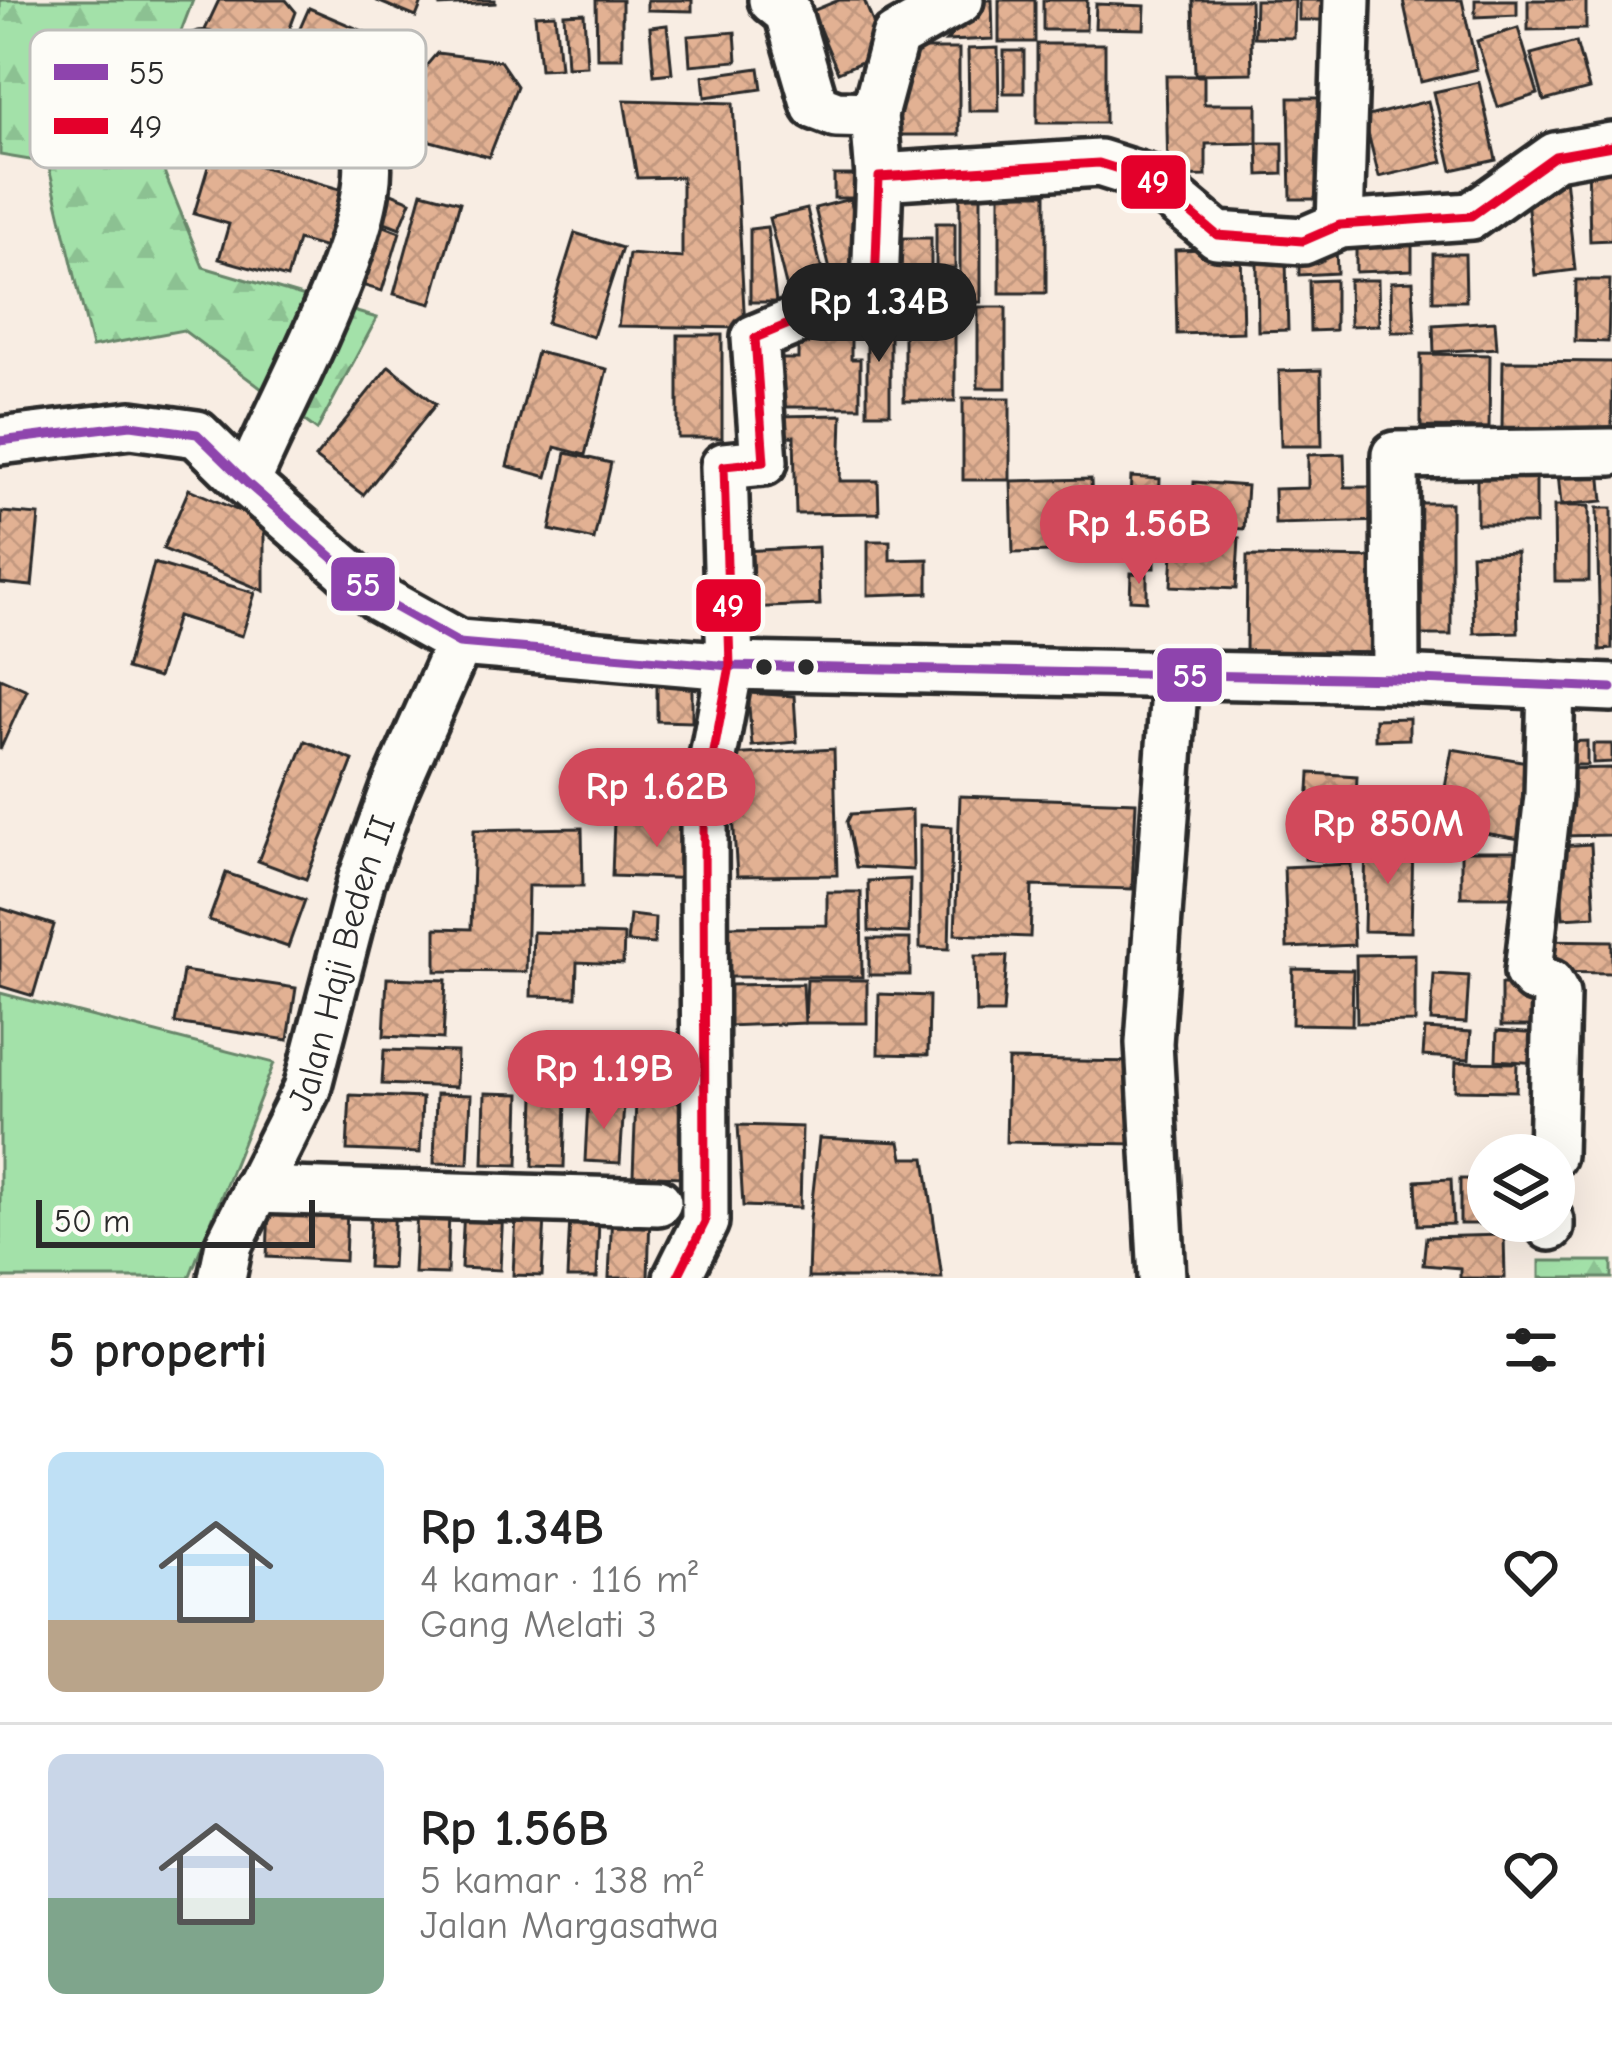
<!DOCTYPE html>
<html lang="id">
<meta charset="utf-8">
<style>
:root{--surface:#fff;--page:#f6f6f6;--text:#222;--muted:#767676;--line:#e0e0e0;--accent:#d1495b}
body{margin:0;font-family:"Comic Neue",sans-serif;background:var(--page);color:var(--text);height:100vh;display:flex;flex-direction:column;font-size:45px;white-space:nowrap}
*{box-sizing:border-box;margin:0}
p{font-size:39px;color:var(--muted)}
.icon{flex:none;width:66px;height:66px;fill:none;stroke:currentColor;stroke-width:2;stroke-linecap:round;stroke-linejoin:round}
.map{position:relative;height:1278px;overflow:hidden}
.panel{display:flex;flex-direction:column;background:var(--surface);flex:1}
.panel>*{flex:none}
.buttons{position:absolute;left:1467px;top:1134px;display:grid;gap:24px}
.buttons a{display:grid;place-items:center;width:108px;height:108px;border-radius:50%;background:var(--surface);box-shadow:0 12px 48px #0002;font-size:60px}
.scale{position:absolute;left:36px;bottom:30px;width:279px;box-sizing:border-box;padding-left:12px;border:6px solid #2b2b2b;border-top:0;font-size:33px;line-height:42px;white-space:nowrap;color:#2b2b2b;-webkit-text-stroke:9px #fdfcf7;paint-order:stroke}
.price{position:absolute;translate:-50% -102px;padding:0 27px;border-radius:42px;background:var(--accent);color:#fff;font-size:39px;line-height:78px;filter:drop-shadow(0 3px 6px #0008)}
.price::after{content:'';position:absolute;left:50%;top:72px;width:36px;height:27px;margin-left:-18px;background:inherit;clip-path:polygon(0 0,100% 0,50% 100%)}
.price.on{background:#222;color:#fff}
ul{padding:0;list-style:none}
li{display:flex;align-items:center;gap:36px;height:300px;padding:0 48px}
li+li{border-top:3px solid var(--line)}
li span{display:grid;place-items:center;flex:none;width:336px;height:240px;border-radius:18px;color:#555}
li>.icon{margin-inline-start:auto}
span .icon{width:144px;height:144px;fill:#fffc;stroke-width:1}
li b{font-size:51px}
h2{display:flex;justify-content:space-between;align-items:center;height:144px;padding:0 48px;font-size:51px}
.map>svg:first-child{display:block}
</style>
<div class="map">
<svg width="1612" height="1278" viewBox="0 0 1612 1278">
<defs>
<pattern id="forest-firs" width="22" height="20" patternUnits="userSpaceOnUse" patternTransform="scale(3)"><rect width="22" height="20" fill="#a3e1a9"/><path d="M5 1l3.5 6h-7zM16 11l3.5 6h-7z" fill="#8cc192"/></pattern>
<pattern id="building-cross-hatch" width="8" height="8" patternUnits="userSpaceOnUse" patternTransform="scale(3)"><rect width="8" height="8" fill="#e2b193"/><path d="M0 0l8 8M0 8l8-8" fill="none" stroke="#c2987f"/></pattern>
</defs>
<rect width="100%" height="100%" fill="#f8ede3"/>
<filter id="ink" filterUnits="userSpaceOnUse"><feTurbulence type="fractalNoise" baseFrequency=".00833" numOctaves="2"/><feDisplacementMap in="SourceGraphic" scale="24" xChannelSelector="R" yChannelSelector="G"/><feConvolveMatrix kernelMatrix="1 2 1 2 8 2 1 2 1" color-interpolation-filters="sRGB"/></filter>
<g filter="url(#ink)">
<path fill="#a3e1a9" stroke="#67866a" stroke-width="3" d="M0,993L274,1063L189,1278H0Z"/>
<g fill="url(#forest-firs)" stroke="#67866a" stroke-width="3">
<path d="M0,0H193L145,125L203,267L377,318L317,430L183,330L92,347L48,163L0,155Z"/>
<rect x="1540" y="1261" width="72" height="17"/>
</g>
<g fill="url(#building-cross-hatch)" stroke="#2b2b2b" stroke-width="3">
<path d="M219,0H286L296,12L283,47L261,42L247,57L203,34Z"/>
<path d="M375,0H423L416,17Z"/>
<path d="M440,0H495V3L440,6Z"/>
<path d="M596,0H622V58H597Z"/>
<path d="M647,0H692V11L647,10Z"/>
<path d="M839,0H864L885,52L838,72L812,11Z"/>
<path d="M985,0H992L993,39L946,41Z"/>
<rect x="999" y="0" width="36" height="42"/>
<path d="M1043,0H1087L1086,30H1043Z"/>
<path d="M1193,0H1250L1252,73L1195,74Z"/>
<path d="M1255,0H1295L1294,38L1254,37Z"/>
<path d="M1299,0H1343L1342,20H1299Z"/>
<path d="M1403,0H1462L1477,69L1421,82Z"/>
<path d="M1475,0H1517V15L1475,17Z"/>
<path d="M1528,0H1586V29L1528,30Z"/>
<path d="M1096,4L1145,6L1144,29L1095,28Z"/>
<path d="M309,8L407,50L382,107L284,65Z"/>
<path d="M584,13L587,66L567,67L564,14Z"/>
<path d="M555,14L560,68L540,69L535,15Z"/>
<path d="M667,25L672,73L654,75L650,27Z"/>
<path d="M1518,28L1538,94L1498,107L1477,41Z"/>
<path d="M735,32L737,61L690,65L688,36Z"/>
<path d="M1576,42L1589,89L1544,101L1531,54Z"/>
<rect x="1037" y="44" width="68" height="79"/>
<path d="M998,48L999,111H969L968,49Z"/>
<rect x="899" y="49" width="60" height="86"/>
<rect x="1004" y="51" width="20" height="42"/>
<path d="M437,53L500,61L517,86L489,157L416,137L409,86Z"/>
<path d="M759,68L762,89L705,97L703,76Z"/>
<path d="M1166,76H1204V104H1257V143L1206,144V176L1168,177Z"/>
<path d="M1479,82L1496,160L1452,170L1434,92Z"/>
<path d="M1289,98H1326L1327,199H1291Z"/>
<path d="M624,100L733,103L745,328L618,326L629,254L682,258V177L637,178Z"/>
<path d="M1428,101L1443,162L1379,177L1364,117Z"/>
<path d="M218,133L261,146L256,165L350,192L333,250L298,240L287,278L219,259L229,224L194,214Z"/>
<path d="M1258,143H1283V174L1259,175Z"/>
<path d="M1588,161H1612V240L1590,241Z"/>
<rect x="834" y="175" width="38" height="23"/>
<path d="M1565,177L1575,270L1535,275L1525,181Z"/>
<path d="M372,185L411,201L400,228L361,213Z"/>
<path d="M422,192L460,202L431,304L394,294Z"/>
<rect x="1000" y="194" width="46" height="99"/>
<path d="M960,197H981V302L894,304V238H931V275H960Z"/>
<path d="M850,199L868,270L832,278L815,208Z"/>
<path d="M807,209L825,283L788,293L769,218Z"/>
<path d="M361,217L400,232L382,291L344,280Z"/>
<rect x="936" y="223" width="19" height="45"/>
<path d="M767,227L776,302H750V229Z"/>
<path d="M575,233L622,248L593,337L547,323Z"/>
<path d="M1412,233V270L1356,272V239Z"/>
<path d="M1336,246L1337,273L1299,275V248Z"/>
<path d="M1241,248L1243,332L1177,334L1175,250Z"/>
<path d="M1433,254H1465L1466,301H1433Z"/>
<path d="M1286,262L1288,330L1258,331L1257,263Z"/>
<path d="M1335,280V330L1310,331L1309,281Z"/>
<path d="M1349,280H1378L1379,325L1350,326Z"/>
<path d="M1576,280H1610L1608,342L1575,341Z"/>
<path d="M1413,281L1415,332H1392L1391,282Z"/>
<rect x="978" y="307" width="28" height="81"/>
<rect x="867" y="317" width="23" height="96"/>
<path d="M1495,321L1497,348L1434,352L1433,325Z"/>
<path d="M798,329H851V359H860V407H773V359H798Z"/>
<rect x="904" y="330" width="51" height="71"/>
<rect x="678" y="335" width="44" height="103"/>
<path d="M537,352L607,369L585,455L555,447L547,477L507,466Z"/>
<path d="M1421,354L1490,355L1489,428L1421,427Z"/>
<path d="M1503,361L1612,362V429L1502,427Z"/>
<path d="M389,366L436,404L363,495L315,458Z"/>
<path d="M1321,370L1322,446H1281L1279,371Z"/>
<rect x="963" y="398" width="47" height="82"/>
<path d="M842,415L840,481H878L879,513L796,514L794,436L775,437V416Z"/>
<path d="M566,453L611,463L594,540L550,530Z"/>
<path d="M1344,454L1345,487H1385L1386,521L1275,524L1274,489L1308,488V455Z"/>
<path d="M1599,458L1603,501L1561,505L1557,462Z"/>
<rect x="1477" y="472" width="59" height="52"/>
<path d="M1131,477L1160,479L1158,520L1129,519Z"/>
<path d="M1091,479L1093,551L1013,553L1011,481Z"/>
<path d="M1194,482L1247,486L1244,529L1192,526Z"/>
<path d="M189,489L264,522V591L163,549Z"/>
<rect x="1415" y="503" width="36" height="132"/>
<path d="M1554,506H1589V581H1555Z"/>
<path d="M1597,508H1612V649L1600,650Z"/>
<path d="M2,512L39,515L32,586L0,583Z"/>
<rect x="1144" y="532" width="11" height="36"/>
<path d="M1174,535L1239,538L1236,589L1171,586Z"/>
<path d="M868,541H890V560L928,559V593L868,595Z"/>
<path d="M818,547L820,605L744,608L741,551Z"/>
<path d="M1516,552L1518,632L1474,633L1471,554Z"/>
<path d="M1247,556L1390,558L1389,653L1246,651Z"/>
<path d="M154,563L255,593L242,636L177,616L158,678L126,669Z"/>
<path d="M1131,573L1147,574V601L1130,600Z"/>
<path d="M657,669L692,670V722L657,721Z"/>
<path d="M0,678L27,690L0,750Z"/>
<path d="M748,693L794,696L797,742L752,746Z"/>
<path d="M1409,718V739L1375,740V719Z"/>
<path d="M305,741L353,760L306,879L258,861Z"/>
<path d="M1587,741V765H1562V742Z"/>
<path d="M1593,744H1612V762L1593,763Z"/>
<path d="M834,749L837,875L737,876L729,755Z"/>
<path d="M1452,749L1533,763L1520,839L1438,825Z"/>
<path d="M1612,768V835L1559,836L1557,769Z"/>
<path d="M1310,773L1357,776L1353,862L1305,859Z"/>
<path d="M960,796L1136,802L1132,889L1032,886L1030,937L955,934Z"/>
<path d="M912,810L913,870L856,867L847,822L851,814Z"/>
<path d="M614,820L702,823L700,879L612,876Z"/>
<path d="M920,825L952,827L949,949L920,948Z"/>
<path d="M582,828L583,886H528L526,972L436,971V928L471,929L474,830Z"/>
<path d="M1366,841L1413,842L1411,932L1364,931Z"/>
<path d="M1591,844L1595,916L1563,918L1559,846Z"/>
<rect x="1461" y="851" width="58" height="46"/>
<path d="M1351,864L1354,945L1287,948L1284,867Z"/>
<path d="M226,873L305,900L288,947L209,920Z"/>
<path d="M910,879L909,933L869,931L868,881Z"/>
<path d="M827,892H861L862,977H720V926L827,925Z"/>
<path d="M0,908L54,925L33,996L0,986Z"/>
<path d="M630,915L655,918L654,944L627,942Z"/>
<path d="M533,932L624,935L623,964L577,962L576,997L531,996Z"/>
<rect x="869" y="939" width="41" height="36"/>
<path d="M1532,940L1612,941V973L1532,972Z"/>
<path d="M1415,954V1022L1357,1023L1356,955Z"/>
<path d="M975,956H1007L1003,1013H976Z"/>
<path d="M1293,969L1353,970L1352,1025L1292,1024Z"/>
<path d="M183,971L296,988L288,1040L175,1023Z"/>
<path d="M1434,974L1469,976L1466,1023L1431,1021Z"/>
<path d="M387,978L446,980L443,1039L384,1036Z"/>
<path d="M807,980H867V1023H805Z"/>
<path d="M803,984L805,1023L726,1026L727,985Z"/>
<rect x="1501" y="984" width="43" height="42"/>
<path d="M879,994L929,996L928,1055L878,1054Z"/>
<path d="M1425,1029L1471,1032L1469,1059L1423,1056Z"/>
<path d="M1497,1031L1540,1034L1538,1063L1496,1060Z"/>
<path d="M384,1050L457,1052L456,1087L382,1084Z"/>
<path d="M1008,1060L1141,1062L1140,1144L1006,1142Z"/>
<path d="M1456,1062L1517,1063L1516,1091L1455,1090Z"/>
<path d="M485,1093L520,1094L518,1165L483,1164Z"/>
<path d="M436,1094L471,1095L468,1164L434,1163Z"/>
<path d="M350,1095L422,1098L420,1153L347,1150Z"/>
<path d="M535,1096L566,1098L564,1167L533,1166Z"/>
<path d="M636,1101L685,1102L682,1177L633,1175Z"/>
<path d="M588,1102L624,1104L620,1163L585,1161Z"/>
<path d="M738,1125L802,1127L800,1208L743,1206Z"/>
<path d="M819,1138L900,1142L903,1158H925L942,1278H808L810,1219Z"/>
<path d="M1451,1179L1453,1224L1418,1225L1416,1181Z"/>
<path d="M1460,1179H1488L1491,1224H1460Z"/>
<path d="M371,1202L395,1203L392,1268L368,1267Z"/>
<path d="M269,1205L347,1208L345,1261L267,1257Z"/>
<path d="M464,1208L503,1209L500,1270L461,1268Z"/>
<path d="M417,1209L449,1211L447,1274L414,1273Z"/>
<path d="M612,1212L650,1214L648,1278H609Z"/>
<path d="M516,1215L545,1216L542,1276L513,1275Z"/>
<path d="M570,1217L599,1218L597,1278H567Z"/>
<path d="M1504,1235L1505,1278H1460V1268L1423,1265L1426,1237Z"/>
</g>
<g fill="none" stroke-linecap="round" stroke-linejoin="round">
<g stroke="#2b2b2b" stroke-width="54">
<g id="minor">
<path d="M772,0L788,13L815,106L836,114L874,115"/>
<path d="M203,56L362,141C395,201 273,416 247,483"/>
<path d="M879,177L874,115L895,37L960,0"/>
<path d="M1340,225L1347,0"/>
<path d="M0,441L131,425L197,434L247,483L380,599L459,643L730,666L1396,679L1612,688"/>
<path d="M1396,679L1395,455L1612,452"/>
<path d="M1551,685L1548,796L1528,972L1534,979L1550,983L1556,994L1552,1155"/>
<path d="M255,1190L658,1202"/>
<path d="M1550,1227V1221"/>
<path id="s1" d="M222,1278L229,1244L307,1089L361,881L394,790L459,643"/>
<path d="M677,1278L705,1222L704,805L730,666L724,466L764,462L755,338L875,288L879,177L1099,163L1150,179L1217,235L1303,241L1340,225L1471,216L1555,156L1612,146"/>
<path d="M1162,1278L1149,1043L1175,675"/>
</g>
</g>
<use href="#minor" stroke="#fdfcf7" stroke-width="45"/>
<g stroke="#fdfcf7" stroke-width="18">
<path id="bus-1" d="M0,441L131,425L197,434L247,483L380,599L459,643L730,666L1396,679L1612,688"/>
</g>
<g stroke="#fdfcf7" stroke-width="18">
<path id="bus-2" d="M677,1278L705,1222L704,805L730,666L724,466L764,462L755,338L875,288L879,177L1099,163L1150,179L1217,235L1303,241L1340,225L1471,216L1555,156L1612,146"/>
</g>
<use href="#bus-1" stroke="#8e44ad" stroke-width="9"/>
<use href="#bus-2" stroke="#e4002b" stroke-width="9"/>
</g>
</g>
<g fill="#2b2b2b" stroke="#fdfcf7" stroke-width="4.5">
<circle cx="764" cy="667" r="10"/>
<circle cx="806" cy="667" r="10"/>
</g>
<g text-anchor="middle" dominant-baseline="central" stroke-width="9" stroke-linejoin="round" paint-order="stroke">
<g font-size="36" fill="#2b2b2b" stroke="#fdfcf7">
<text stroke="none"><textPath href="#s1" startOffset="339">Jalan Haji Beden II</textPath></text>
</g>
</g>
<rect x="30" y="30" width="396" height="138" rx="18" fill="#fdfcf7" stroke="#bebdba" stroke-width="3"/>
<rect x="54" y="64" width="54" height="16" fill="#8e44ad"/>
<rect x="54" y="118" width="54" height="16" fill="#e4002b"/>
<g font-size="33" fill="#2b2b2b">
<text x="129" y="84">55</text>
<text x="129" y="138">49</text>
</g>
<g stroke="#fdfcf7" stroke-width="4.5">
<rect x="1119" y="153" width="69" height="58" rx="12" fill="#e4002b"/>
<rect x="329" y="555" width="68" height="58" rx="12" fill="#8e44ad"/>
<rect x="694" y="577" width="69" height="57" rx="12" fill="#e4002b"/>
<rect x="1155" y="646" width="69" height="58" rx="12" fill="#8e44ad"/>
</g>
<g font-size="33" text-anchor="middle" font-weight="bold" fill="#fff">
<text x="1153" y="193">49</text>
<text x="363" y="596">55</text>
<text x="728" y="617">49</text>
<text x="1190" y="687">55</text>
</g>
</svg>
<div class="buttons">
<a><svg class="icon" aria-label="layers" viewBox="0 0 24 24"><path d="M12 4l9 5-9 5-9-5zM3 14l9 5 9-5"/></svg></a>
</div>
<div class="scale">50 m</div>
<b class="price on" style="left:879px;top:365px">Rp 1.34B</b>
<b class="price" style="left:1139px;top:587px">Rp 1.56B</b>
<b class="price" style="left:657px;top:850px">Rp 1.62B</b>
<b class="price" style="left:1388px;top:887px">Rp 850M</b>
<b class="price" style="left:604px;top:1132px">Rp 1.19B</b>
</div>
<section class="panel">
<h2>5 properti<svg class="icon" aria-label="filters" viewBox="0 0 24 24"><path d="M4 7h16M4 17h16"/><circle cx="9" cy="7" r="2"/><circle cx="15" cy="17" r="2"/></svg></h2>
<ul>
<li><span style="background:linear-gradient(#bfe0f5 70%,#b9a48a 0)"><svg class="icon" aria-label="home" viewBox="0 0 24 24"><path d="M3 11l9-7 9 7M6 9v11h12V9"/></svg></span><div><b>Rp 1.34B</b><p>4 kamar · 116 m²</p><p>Gang Melati 3</p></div><svg class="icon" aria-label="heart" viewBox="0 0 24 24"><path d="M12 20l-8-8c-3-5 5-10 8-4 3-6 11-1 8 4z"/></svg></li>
<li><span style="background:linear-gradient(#c9d6e8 60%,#7fa58c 0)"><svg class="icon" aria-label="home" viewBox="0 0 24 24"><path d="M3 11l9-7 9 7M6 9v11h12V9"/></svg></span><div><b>Rp 1.56B</b><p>5 kamar · 138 m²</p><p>Jalan Margasatwa</p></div><svg class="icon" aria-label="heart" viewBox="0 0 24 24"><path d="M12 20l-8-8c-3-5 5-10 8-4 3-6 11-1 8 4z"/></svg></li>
</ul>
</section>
